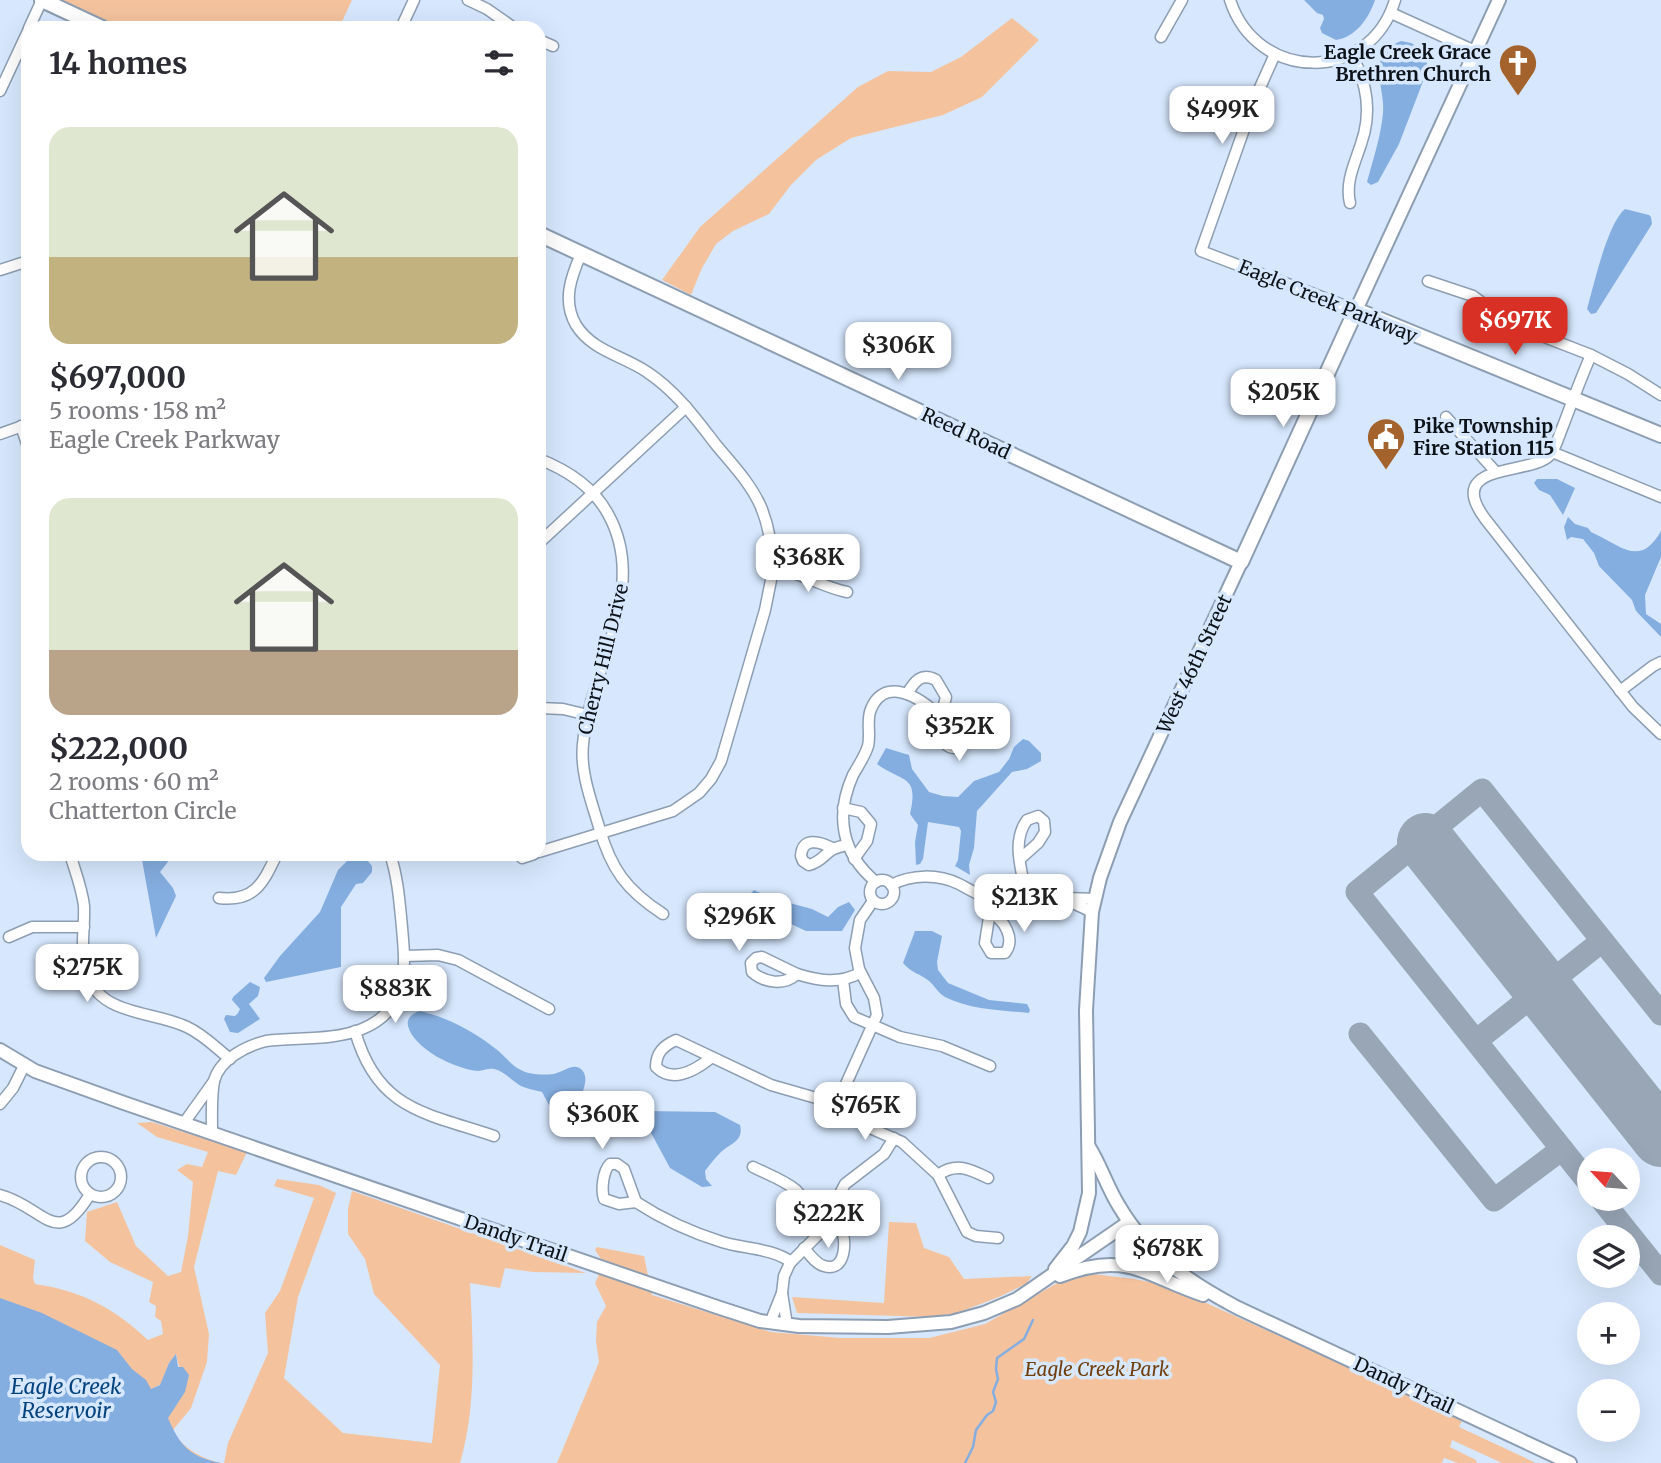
<!DOCTYPE html>
<meta charset="utf-8">
<style>
:root{--surface:#fff;--page:#f7f7f7;--text:#2b2b33;--muted:#7c7c81;--accent:#d93025}
body{margin:0;font-family:Merriweather,serif;background:var(--page);color:var(--text);height:100vh;display:flex;flex-direction:column;font-size:26px;white-space:nowrap}
*{box-sizing:border-box;margin:0}
p{font-size:23px;color:var(--muted)}
.icon{flex:none;width:38px;height:38px;fill:none;stroke:currentColor;stroke-width:2;stroke-linecap:round;stroke-linejoin:round}
.map{position:relative;flex:1;overflow:hidden}
.sheet{position:absolute;left:21px;top:21px;width:525px;height:840px;display:flex;flex-direction:column;background:var(--surface);border-radius:21px;box-shadow:0 7px 28px #0002}
.sheet>*{flex:none}
.needle{width:46px;rotate:296deg}
.fabs{position:absolute;left:1577px;top:1148px;display:grid;gap:14px}
.fabs a{display:grid;place-items:center;width:63px;height:63px;border-radius:50%;background:var(--surface);box-shadow:0 7px 28px #0002;font-size:35px}
.price{position:absolute;translate:-50% -60px;padding:0 16px;border-radius:14px;background:#fff;color:#222;font-size:23px;line-height:46px;filter:drop-shadow(0 2px 4px #0008)}
.price::after{content:'';position:absolute;left:50%;top:42px;width:21px;height:16px;margin-left:-10px;background:inherit;clip-path:polygon(0 0,100% 0,50% 100%)}
.price.current{background:var(--accent);color:#fff}
ul{padding:0;list-style:none}
li{display:grid;align-content:center;gap:14px;height:371px;padding:0 28px}
li span{display:grid;place-items:center;height:217px;border-radius:21px;color:#555}
li>.icon{margin-inline-start:auto}
span .icon{width:126px;height:126px;fill:#fffc;stroke-width:1}
li b{font-size:30px}
h2{display:flex;justify-content:space-between;align-items:center;height:84px;padding:0 28px;font-size:30px}
.map>svg:first-child{display:block}
</style>
<div class="map">
<svg width="1661" height="1463" viewBox="0 0 1661 1463">
<rect width="100%" height="100%" fill="#d7e8fe"/>
<g fill="#f4c39e" fill-rule="evenodd">
<path d="M46,0H352L339,28H106Z"/>
<path d="M1012,18L1039,40L982,97L943,115L851,138L816,160L791,185L769,214L733,231L716,244L702,268L691,295L662,280L700,227L858,87L888,71L931,72L961,57Z"/>
<path d="M152,1122L247,1152L236,1175L218,1171L194,1267L209,1334L207,1362L191,1408L173,1430C181,1448 203,1459 221,1463H0V1245L35,1260L33,1278L35,1284C82,1291 114,1308 148,1340L163,1334L161,1321L155,1317L156,1306L149,1302L153,1282L110,1262L85,1241L87,1212L117,1202L136,1246L168,1276L181,1272L188,1236L193,1182L177,1170L187,1164L202,1167L208,1152L157,1137L137,1123ZM176,1354L185,1392L152,1389L161,1384L169,1363Z"/>
<path d="M277,1179L319,1185L336,1193L298,1297L284,1378L343,1433L432,1443L440,1365L374,1294L365,1259L348,1234V1209L352,1191L586,1273L533,1272L505,1268L500,1288L470,1283C473,1342 477,1405 460,1463H224L228,1443L268,1353L265,1313L280,1291L314,1198L274,1186Z"/>
<path d="M889,1222L916,1223L924,1248L949,1257L964,1279L1032,1276L1026,1284L999,1297L957,1313L931,1317L797,1313L792,1297L884,1303Z"/>
<path d="M597,1247L644,1256L652,1295L771,1332L841,1338H929L985,1324L1059,1282L1085,1273L1135,1279L1171,1287L1463,1419L1459,1427L1536,1463H1502L1452,1440L1450,1447L1476,1460L1477,1463H1458L1444,1458L1442,1463H557L599,1362L596,1341L597,1322L606,1306L595,1283L598,1277L601,1259L595,1250Z"/>
</g>
<g fill="#85aee0">
<path d="M1304,0H1375C1369,18 1356,37 1336,40L1322,33L1320,28L1324,19L1323,15L1317,13Z"/>
<path d="M1401,41L1411,43L1423,50L1427,57V71L1399,144L1378,182L1371,185L1367,182C1373,159 1381,136 1383,113C1385,96 1375,73 1381,59C1385,50 1393,44 1401,41Z"/>
<path d="M1625,209L1649,215L1651,217L1652,224L1596,313L1591,314L1587,309C1594,285 1607,224 1625,209Z"/>
<path d="M1537,479H1557L1575,488L1563,515L1550,495L1539,490L1534,483Z"/>
<path d="M1568,517L1575,524L1588,528L1591,532C1622,546 1640,568 1661,531V557L1645,595L1646,614L1661,624V637L1636,611L1632,600L1599,566L1594,553L1583,539L1571,537L1567,540L1564,527Z"/>
<path d="M1023,739L1029,741L1041,753V761L1027,769L1012,772L977,811L974,848L969,865L970,875L955,866L958,860L961,831L959,827L928,822L923,859L920,864L916,865L915,842L918,825L910,814C919,774 903,783 877,764L886,748L909,755L912,769L929,792L943,796L958,797L974,781L999,772L1009,759L1014,747Z"/>
<path d="M141,854H174L160,872L173,888L176,896L156,938Z"/>
<path d="M354,854H362L372,866V872L363,883L356,884L341,907V967L266,982L264,978L280,956L320,912L338,870Z"/>
<path d="M754,890L771,898L812,909L828,917L838,907L849,902L855,910L842,931H806L750,905L748,896Z"/>
<path d="M915,931H932L942,936L937,962L938,970L948,983L989,1000L1027,1004L1030,1010L1029,1013C1001,1010 971,1010 945,997C938,993 935,986 929,981C921,974 911,973 903,963Z"/>
<path d="M250,982L260,987L258,996L249,1004L260,1019L238,1033L230,1032L224,1019L226,1015L235,1016L238,1013L240,1009L232,1000L233,997Z"/>
<path d="M420,1011C449,1018 473,1031 496,1049C505,1056 512,1066 521,1070C530,1075 543,1075 553,1074C562,1073 574,1061 582,1070C593,1081 574,1108 569,1119L558,1122L542,1092C535,1090 528,1089 521,1086C512,1081 504,1071 494,1069C488,1068 483,1071 478,1071C455,1069 414,1049 408,1026C406,1018 413,1013 420,1011Z"/>
<path d="M598,1092L637,1104L645,1111L715,1112L740,1125C744,1141 731,1143 721,1152C715,1158 710,1164 705,1171L706,1179L712,1186L702,1187L670,1168L649,1129L638,1122L631,1115L618,1111L597,1128L589,1126L592,1107Z"/>
<path d="M0,1298L42,1313L117,1350L132,1369L146,1380L151,1389L160,1385L169,1363L176,1354L178,1367H183L189,1375L185,1392L168,1418C180,1446 190,1457 221,1463H0Z"/>
</g>
<g fill="none" stroke-linecap="round" stroke-linejoin="round">
<path stroke="#85aee0" stroke-width="2.5" d="M965,1463L973,1447L976,1430L987,1415L993,1411L996,1402L993,1392L998,1379L996,1369L997,1358L1024,1339L1033,1320"/>
<g stroke="#98a6b6" stroke-width="23">
<path d="M1360,1034L1494,1200L1562,1149"/>
<path d="M1481,1037L1602,941"/>
<path d="M1589,1183L1357,892L1482,790L1661,1014"/>
<path d="M1601,1199L1661,1274"/>
</g>
<path stroke="#98a6b6" stroke-width="58" d="M1426,842L1661,1138"/>
<g stroke="#8d9eb2" stroke-width="13">
<g id="minor">
<path d="M468,0L487,9L514,28"/>
<path d="M1230,0C1257,83 1370,84 1395,0"/>
<path d="M1391,13L1475,51"/>
<path d="M29,28L42,0"/>
<path d="M401,28L414,0"/>
<path d="M1161,37L1182,0"/>
<path d="M539,40L553,46"/>
<path d="M1275,54L1254,101L1201,251L1356,310"/>
<path d="M0,91L28,31"/>
<path d="M1350,203C1345,182 1355,163 1361,144C1372,113 1367,82 1351,54"/>
<path d="M0,270L28,261"/>
<path d="M1428,281L1473,296L1511,324L1591,355L1628,374L1661,395"/>
<path d="M1591,355C1581,378 1572,402 1563,426C1559,435 1556,448 1550,455C1532,476 1441,461 1486,520L1633,707L1661,734"/>
<path d="M1446,417L1495,471"/>
<path d="M21,426L28,447"/>
<path d="M0,434L28,424"/>
<path d="M1552,452L1661,497"/>
<path d="M539,459C567,470 593,486 608,514C650,589 590,667 583,744C580,772 591,800 599,827C611,869 626,890 663,914"/>
<path d="M539,543L686,407"/>
<path d="M773,569C800,571 821,587 847,592"/>
<path d="M1620,691L1653,666L1661,662"/>
<path d="M907,694C914,682 921,672 936,680L946,697L941,716"/>
<path d="M539,708L563,709L588,715"/>
<circle cx="954" cy="737" r="11"/>
<path d="M843,808L861,812L871,824L867,841L854,859"/>
<path d="M832,848C819,841 802,837 801,856L803,861L809,865C827,860 823,849 847,845"/>
<path d="M539,852L673,811L699,793L711,779L721,761L765,610L772,575C773,551 770,529 761,507C751,484 733,465 717,446C696,419 676,391 647,372C624,356 592,351 576,325C562,301 571,277 581,254"/>
<path d="M70,854C75,871 82,888 84,906C85,926 80,950 85,970C99,1017 151,1010 187,1027C204,1035 215,1047 230,1059"/>
<path d="M522,858L534,854"/>
<path d="M1020,859L1038,843L1045,832L1044,821L1038,816L1027,820C1011,842 1022,870 1026,895"/>
<circle cx="882" cy="892" r="12"/>
<path d="M876,882C841,853 835,815 853,775C858,766 865,756 868,746C871,734 866,720 871,709C888,669 934,707 949,727"/>
<path d="M891,885C912,874 938,874 959,884C971,890 980,897 994,898C1007,900 1019,895 1032,895C1058,893 1070,902 1092,912"/>
<path d="M219,898C255,902 263,883 277,854"/>
<path d="M1067,898L1095,899"/>
<path d="M990,913C1004,919 1016,939 1005,953H991L985,943L992,898"/>
<path d="M9,937L32,927H84"/>
<path d="M405,956L438,955L458,960L549,1009"/>
<path d="M762,957L797,974C784,986 765,983 752,972L751,963L756,958Z"/>
<path d="M797,974C819,981 839,984 860,973"/>
<path d="M843,980L846,1004L854,1017L900,1037L942,1046L990,1066"/>
<path d="M355,1031C377,1110 426,1113 494,1136"/>
<path d="M712,1057C696,1070 673,1084 656,1067C656,1053 663,1046 676,1040L771,1085L837,1104L870,1128L902,1142L938,1175L967,1232L976,1236L998,1238"/>
<path d="M0,1104L13,1088L24,1066"/>
<path d="M837,1104L877,1015L874,998L859,969L855,948L860,920L873,901"/>
<path d="M184,1123L214,1081"/>
<path d="M212,1132C212,1116 211,1097 214,1081C220,1059 246,1046 266,1041C297,1037 333,1041 362,1029C413,1008 405,962 401,917C399,896 397,875 390,854"/>
<circle cx="101" cy="1177" r="20"/>
<path d="M610,1164H617L624,1169L636,1202L619,1204L604,1199C601,1189 603,1171 610,1164Z"/>
<path d="M753,1167C767,1174 784,1180 796,1190C804,1198 808,1209 817,1214C824,1219 837,1219 841,1227C847,1241 846,1273 824,1266C816,1264 809,1254 804,1248"/>
<path d="M938,1175C956,1162 970,1169 988,1178"/>
<path d="M0,1195C45,1207 56,1251 90,1194"/>
<path d="M636,1202C662,1219 693,1233 722,1242C744,1249 772,1248 791,1262"/>
<path d="M770,1323L782,1293"/>
<path d="M787,1325L782,1293L784,1276L790,1263L819,1234L845,1184L884,1154L894,1138"/>
</g>
</g>
<g stroke="#8d9eb2" stroke-width="16">
<g id="tertiary">
<path d="M1356,310L1499,0"/>
<path d="M0,1050L35,1071L124,1103L717,1307L760,1321L799,1326L888,1327L951,1322L984,1313L1017,1299L1129,1222"/>
<path d="M1089,1147C1101,1166 1107,1187 1119,1206C1147,1254 1189,1282 1238,1308L1570,1463"/>
<path d="M1055,1269L1073,1246L1080,1232L1089,1193L1086,1010L1092,912L1100,878L1120,822L1241,562"/>
<path d="M1060,1276C1126,1250 1144,1275 1203,1295"/>
</g>
</g>
<g stroke="#8d9eb2" stroke-width="18">
<g id="secondary">
<path d="M42,0L102,28"/>
<path d="M539,234L1241,562L1356,310L1661,435"/>
</g>
</g>
<use href="#minor" stroke="#fff" stroke-width="10"/>
<use href="#tertiary" stroke="#fff" stroke-width="12"/>
<use href="#secondary" stroke="#fff" stroke-width="14"/>
</g>
<defs>
<g id="church-pin" transform="scale(2.0125)"><path d="M0 17L-7.5 6A9.5 9.5 0 1 1 7.5 6Z" fill="#a4632d" stroke="#d7e8fe"/><path d="M-1.2-6h2.4v3.5h3.3v2.4h-3.3V6h-2.4V-.1h-3.3v-2.4h3.3Z" fill="#fff"/></g>
<g id="civic-pin" transform="scale(2.0125)"><path d="M0 17L-7.5 6A9.5 9.5 0 1 1 7.5 6Z" fill="#a4632d" stroke="#d7e8fe"/><path d="M-.6-6.5H3V-4.5H.6V-3L4-1V1h2V6H-6V1h2V-1L-.6-3ZM-1.2 2.5V6h2.4V2.5Z" fill="#fff"/></g>
</defs>
<g fill-rule="evenodd">
<use href="#church-pin" x="1518" y="63"/>
<use href="#civic-pin" x="1386" y="437"/>
</g>
<g text-anchor="middle" dominant-baseline="central" stroke-width="7" stroke-linejoin="round" paint-order="stroke">
<g font-size="19" font-weight="bold" fill="#0c1219" stroke="#d7e8fe" text-anchor="end">
<text x="1491" y="52">Eagle Creek Grace<tspan x="1491" dy="22">Brethren Church</tspan></text>
<text x="1413" y="426" text-anchor="start">Pike Township<tspan x="1413" dy="22">Fire Station 115</tspan></text>
</g>
<g font-size="19" fill="#0c1219" stroke="#d7e8fe">
<text transform="translate(1328 301) rotate(22)">Eagle Creek Parkway</text>
<text transform="translate(966 433) rotate(25)">Reed Road</text>
<text transform="translate(603 659) rotate(-76)">Cherry Hill Drive</text>
<text transform="translate(1194 664) rotate(-65)">West 46th Street</text>
<text transform="translate(516 1238) rotate(19)">Dandy Trail</text>
<text transform="translate(1404 1385) rotate(25)">Dandy Trail</text>
</g>
<g font-size="19" font-style="italic" fill="#713e0d" stroke="#d7e8fe">
<text x="1097" y="1369">Eagle Creek Park</text>
</g>
<g font-size="21" font-style="italic" fill="#04437e" stroke="#d7e8fe">
<text x="66" y="1386">Eagle Creek<tspan x="66" dy="24">Reservoir</tspan></text>
</g>
</g>
</svg>
<div class="fabs">
<a><svg class="needle" viewBox="-14 -14 28 28"><path d="M0-13l5 13h-10z" fill="#e53935"/><path d="M0 13l5-13h-10z" fill="#7c7c81"/></svg></a>
<a><svg class="icon" aria-label="layers" viewBox="0 0 24 24"><path d="M12 4l9 5-9 5-9-5zM3 14l9 5 9-5"/></svg></a>
<a>+</a>
<a>−</a>
</div>
<b class="price" style="left:1222px;top:146px">$499K</b>
<b class="price current" style="left:1515px;top:357px">$697K</b>
<b class="price" style="left:898px;top:382px">$306K</b>
<b class="price" style="left:1283px;top:429px">$205K</b>
<b class="price" style="left:808px;top:594px">$368K</b>
<b class="price" style="left:959px;top:763px">$352K</b>
<b class="price" style="left:1024px;top:934px">$213K</b>
<b class="price" style="left:739px;top:953px">$296K</b>
<b class="price" style="left:87px;top:1004px">$275K</b>
<b class="price" style="left:395px;top:1025px">$883K</b>
<b class="price" style="left:865px;top:1142px">$765K</b>
<b class="price" style="left:602px;top:1151px">$360K</b>
<b class="price" style="left:828px;top:1250px">$222K</b>
<b class="price" style="left:1167px;top:1285px">$678K</b>
<section class="sheet">
<h2>14 homes<svg class="icon" aria-label="filters" viewBox="0 0 24 24"><path d="M4 7h16M4 17h16"/><circle cx="9" cy="7" r="2"/><circle cx="15" cy="17" r="2"/></svg></h2>
<ul>
<li><span style="background:linear-gradient(#dfe7d0 60%,#c2b280 0)"><svg class="icon" aria-label="home" viewBox="0 0 24 24"><path d="M3 11l9-7 9 7M6 9v11h12V9"/></svg></span><div><b>$697,000</b><p>5 rooms · 158 m²</p><p>Eagle Creek Parkway</p></div></li>
<li><span style="background:linear-gradient(#dfe7d0 70%,#b9a48a 0)"><svg class="icon" aria-label="home" viewBox="0 0 24 24"><path d="M3 11l9-7 9 7M6 9v11h12V9"/></svg></span><div><b>$222,000</b><p>2 rooms · 60 m²</p><p>Chatterton Circle</p></div></li>
</ul>
</section>
</div>
